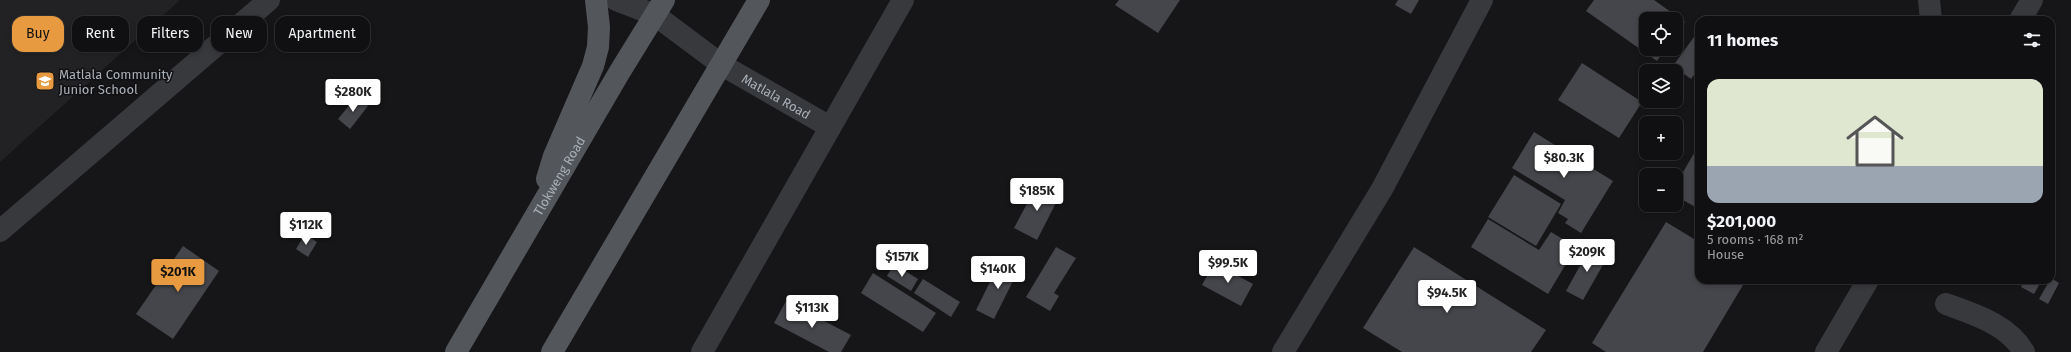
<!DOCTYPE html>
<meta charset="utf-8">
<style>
:root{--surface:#101012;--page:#19191b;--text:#f1f3f6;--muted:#9c9d9f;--line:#303032;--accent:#e79a3f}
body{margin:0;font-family:"Fira Sans",sans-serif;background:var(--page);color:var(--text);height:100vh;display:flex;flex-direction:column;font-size:15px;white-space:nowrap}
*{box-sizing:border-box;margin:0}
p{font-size:13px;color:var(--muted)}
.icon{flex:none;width:22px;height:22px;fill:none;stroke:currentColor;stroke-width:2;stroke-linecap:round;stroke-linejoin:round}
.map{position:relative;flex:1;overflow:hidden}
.drawer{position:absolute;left:1695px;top:16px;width:360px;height:268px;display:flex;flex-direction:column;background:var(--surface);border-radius:12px;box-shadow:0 2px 6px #0003,0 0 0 1px var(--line)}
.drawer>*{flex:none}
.guide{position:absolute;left:12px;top:16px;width:380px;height:36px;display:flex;gap:8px}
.fabs{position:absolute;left:1639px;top:12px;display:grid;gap:8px}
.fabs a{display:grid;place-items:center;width:44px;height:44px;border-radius:8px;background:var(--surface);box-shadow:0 2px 6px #0003,0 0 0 1px var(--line);font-size:20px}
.price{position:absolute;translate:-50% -34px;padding:0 9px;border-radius:4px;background:#fff;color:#222;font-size:13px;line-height:26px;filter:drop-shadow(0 1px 2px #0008)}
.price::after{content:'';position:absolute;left:50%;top:24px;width:12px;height:9px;margin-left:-6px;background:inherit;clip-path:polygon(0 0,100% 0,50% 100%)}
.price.current{background:var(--accent);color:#111}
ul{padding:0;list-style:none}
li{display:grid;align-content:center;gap:8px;height:212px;padding:0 12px}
li span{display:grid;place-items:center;height:124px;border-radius:12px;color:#555}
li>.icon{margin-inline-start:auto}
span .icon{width:72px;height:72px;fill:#fffc;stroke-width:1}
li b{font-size:17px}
h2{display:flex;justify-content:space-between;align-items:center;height:48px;padding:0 12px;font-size:17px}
.pill{padding:0 14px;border-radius:12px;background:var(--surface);box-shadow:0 2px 6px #0003,0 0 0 1px var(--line);font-size:14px;line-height:36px}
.pill.current{background:var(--accent);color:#111}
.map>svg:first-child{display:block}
</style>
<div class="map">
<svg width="2071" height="352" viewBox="0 0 2071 352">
<rect width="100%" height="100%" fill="#161618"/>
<path fill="#222225" d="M0,0H180L0,162Z"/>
<g fill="#45464b">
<path d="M1119,0H1180L1158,33L1115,5Z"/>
<path d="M1398,0H1419L1411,14L1395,5Z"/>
<path d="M1594,0H1654L1685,22L1676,34V19H1646V49H1665L1657,61L1586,11Z"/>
<path d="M1699,30V68L1691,79L1673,66Z"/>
<path d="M1582,63L1642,102L1619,138L1558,100Z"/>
<path d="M356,97L368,106L350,129L338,119Z"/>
<path d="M1534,132L1613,181L1581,233L1565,223L1568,219L1558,213L1565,200L1512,168Z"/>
<path d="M1699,145V209L1676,196V184Z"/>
<path d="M1514,175L1561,204L1536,246L1488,217Z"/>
<path d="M1038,183L1060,195L1037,240L1014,228Z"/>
<path d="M1488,219L1539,250L1551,232L1576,247L1548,294L1471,247Z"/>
<path d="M1666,222L1699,242V280H1746L1703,352H1606L1592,343Z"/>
<path d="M305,234L317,242L308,257L296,249Z"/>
<path d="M183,246L219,271L173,339L136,314Z"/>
<path d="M1591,246L1608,256L1583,300L1566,291Z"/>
<path d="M1056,247L1076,258L1054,293L1059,296L1050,311L1026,297Z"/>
<path d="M1414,247L1546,330L1531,352H1402L1363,328Z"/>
<path d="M1001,260L1019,269L994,319L976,310Z"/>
<path d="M1214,263L1253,284L1241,306L1202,285Z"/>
<path d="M894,264L918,279L911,291L887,276Z"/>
<path d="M873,273L936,313L923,332L861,293Z"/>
<path d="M2051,278L2059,283L2048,304L2039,299Z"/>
<path d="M923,279L960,302L951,317L914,293Z"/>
<path d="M2024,280H2042L2034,294L2021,287Z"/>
<path d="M786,301L851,335L841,352H829L774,323Z"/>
</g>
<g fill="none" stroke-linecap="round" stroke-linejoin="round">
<g stroke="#37393d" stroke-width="22">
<path id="s1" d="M616,0L655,15L722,65L830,127"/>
<path d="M1929,0L1931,20"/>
<path d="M2020,20L2032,0"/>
<path d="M0,231L269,0"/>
<path d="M1946,304C1973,314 2008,324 2024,352"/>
<path d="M702,352L903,0"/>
<path d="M1283,352L1382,189L1482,0"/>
<path d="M1826,352L1868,280"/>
</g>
<g stroke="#53565b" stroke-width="22">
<path d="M547,179L554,156L593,66L598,47L599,27L596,0"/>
<path id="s2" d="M456,352L619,73L664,0"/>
<path d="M552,352L759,0"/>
</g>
</g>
<defs>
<g id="school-square" transform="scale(1)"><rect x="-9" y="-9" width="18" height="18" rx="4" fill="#e79a3f" stroke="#111113"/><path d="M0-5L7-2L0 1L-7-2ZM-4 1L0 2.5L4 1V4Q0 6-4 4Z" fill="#fff"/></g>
</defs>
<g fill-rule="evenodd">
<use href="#school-square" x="45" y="81"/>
</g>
<g text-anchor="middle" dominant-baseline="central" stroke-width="3" stroke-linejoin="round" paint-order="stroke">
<g font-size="13" fill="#a9afb7" stroke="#111113" text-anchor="start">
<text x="59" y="74">Matlala Community<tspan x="59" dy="15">Junior School</tspan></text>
</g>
<g font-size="13" fill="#a9afb7" stroke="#111113">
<text stroke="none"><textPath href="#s1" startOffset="188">Matlala Road</textPath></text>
<text stroke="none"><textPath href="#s2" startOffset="204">Tlokweng Road</textPath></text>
</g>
</g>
</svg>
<div class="fabs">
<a><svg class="icon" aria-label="locate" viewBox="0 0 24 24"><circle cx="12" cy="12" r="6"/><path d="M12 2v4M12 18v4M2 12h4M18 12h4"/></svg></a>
<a><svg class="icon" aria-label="layers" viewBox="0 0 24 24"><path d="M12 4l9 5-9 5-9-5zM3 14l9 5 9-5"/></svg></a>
<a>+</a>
<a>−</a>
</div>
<b class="price" style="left:353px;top:113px">$280K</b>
<b class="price" style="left:1564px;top:179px">$80.3K</b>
<b class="price" style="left:1037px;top:212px">$185K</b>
<b class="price" style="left:306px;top:246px">$112K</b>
<b class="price" style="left:1587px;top:273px">$209K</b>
<b class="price" style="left:902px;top:278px">$157K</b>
<b class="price" style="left:1228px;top:284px">$99.5K</b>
<b class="price" style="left:998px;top:290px">$140K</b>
<b class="price current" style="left:178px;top:293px">$201K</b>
<b class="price" style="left:1447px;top:314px">$94.5K</b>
<b class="price" style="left:812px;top:329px">$113K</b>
<div class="guide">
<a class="pill current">Buy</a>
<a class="pill">Rent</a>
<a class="pill">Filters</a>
<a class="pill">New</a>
<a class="pill">Apartment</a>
</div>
<section class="drawer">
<h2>11 homes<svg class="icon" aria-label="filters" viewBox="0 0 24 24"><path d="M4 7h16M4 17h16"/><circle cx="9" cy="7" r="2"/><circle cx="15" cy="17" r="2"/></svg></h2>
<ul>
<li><span style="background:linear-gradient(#dfe7d0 70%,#9aa5b1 0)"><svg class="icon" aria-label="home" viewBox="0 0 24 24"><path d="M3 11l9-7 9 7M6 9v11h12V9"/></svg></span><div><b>$201,000</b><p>5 rooms · 168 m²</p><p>House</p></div></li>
</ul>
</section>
</div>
